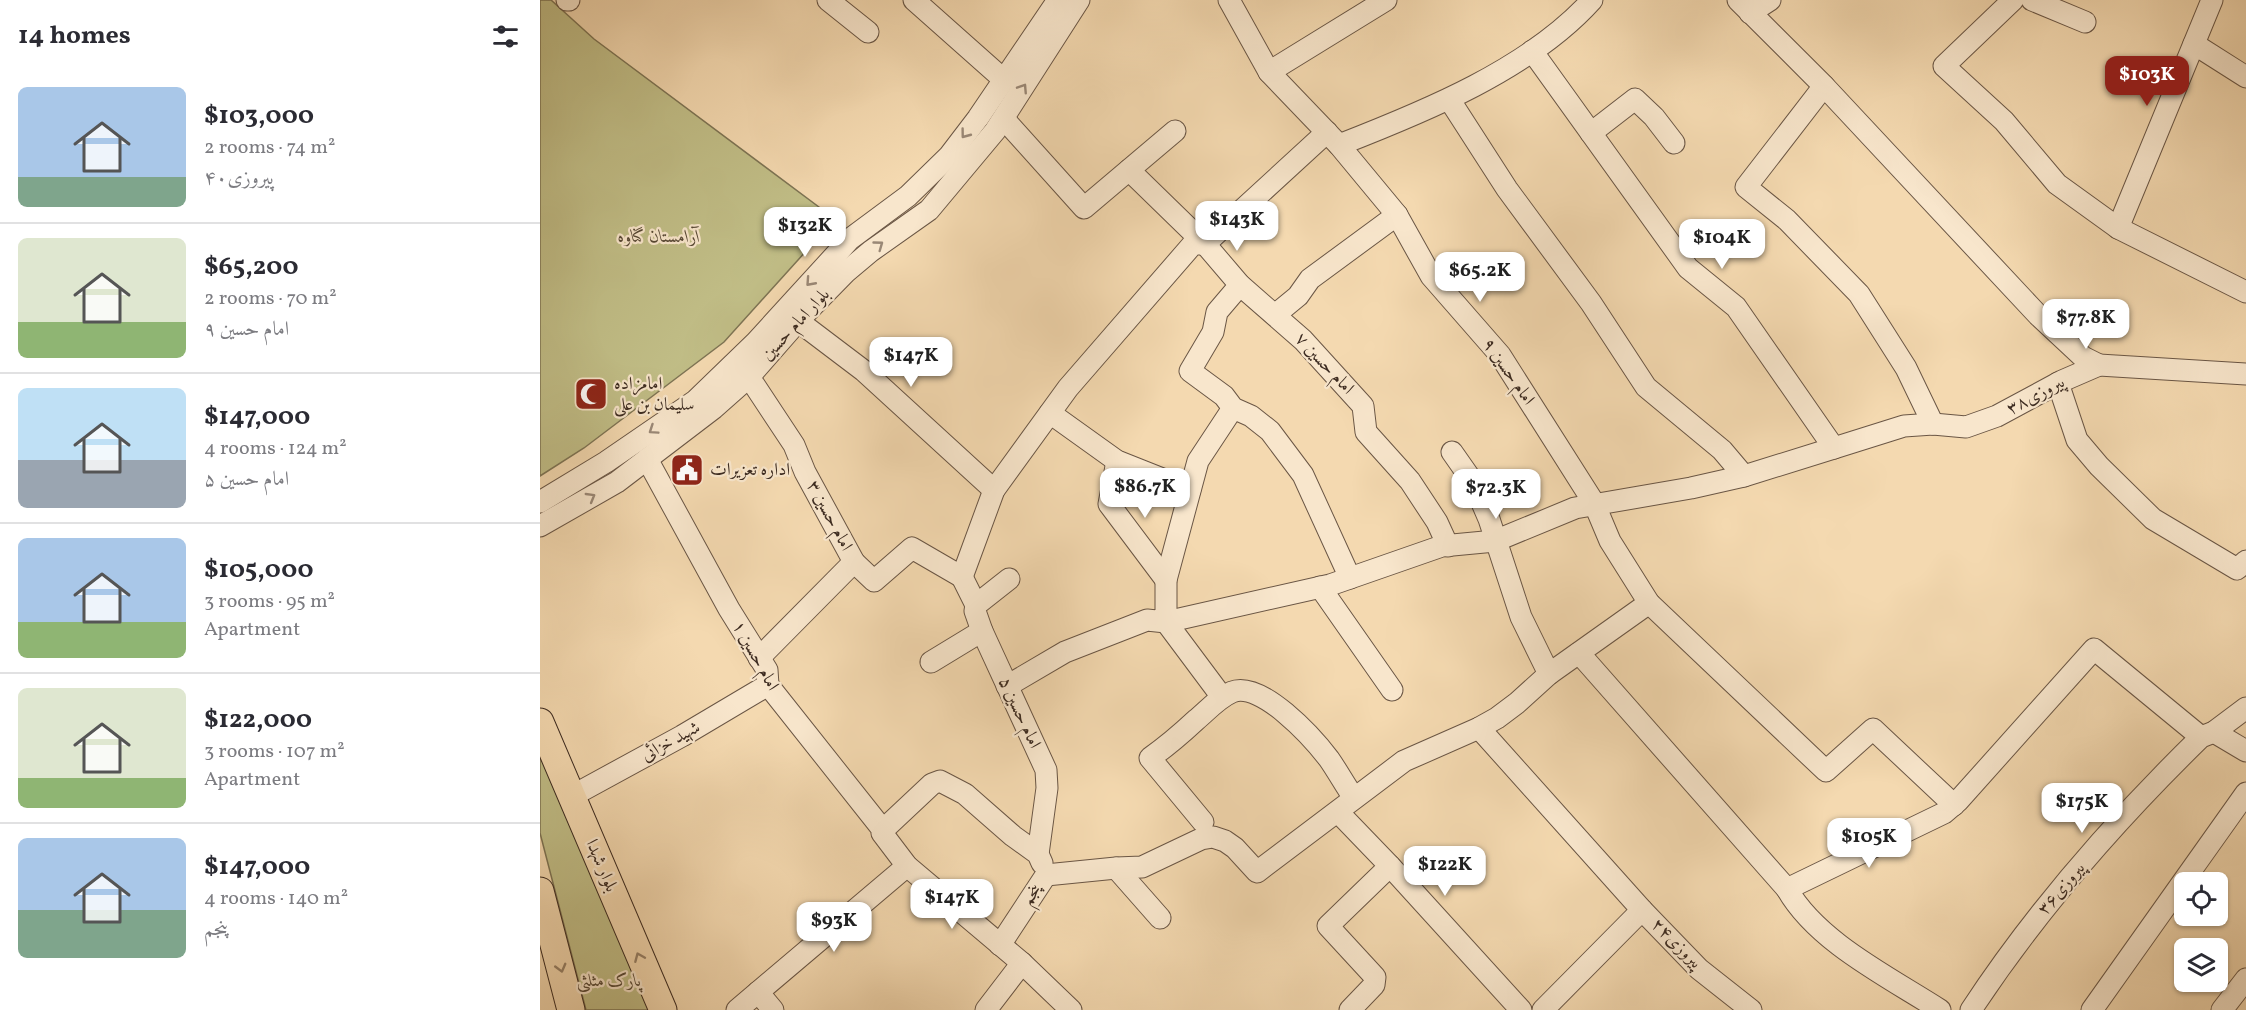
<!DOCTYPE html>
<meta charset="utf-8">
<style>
:root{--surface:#fff;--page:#f2f2f3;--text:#2b2b33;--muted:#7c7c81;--line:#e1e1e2;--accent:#8f2418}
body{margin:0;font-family:Vollkorn,Amiri,serif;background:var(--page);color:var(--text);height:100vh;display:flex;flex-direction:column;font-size:22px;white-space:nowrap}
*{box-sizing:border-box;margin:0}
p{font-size:20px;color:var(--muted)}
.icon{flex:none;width:33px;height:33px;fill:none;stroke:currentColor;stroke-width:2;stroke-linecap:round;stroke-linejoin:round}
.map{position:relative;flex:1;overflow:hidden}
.panel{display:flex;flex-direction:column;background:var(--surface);width:540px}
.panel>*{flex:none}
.buttons{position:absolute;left:1634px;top:872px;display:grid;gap:12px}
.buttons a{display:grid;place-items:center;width:54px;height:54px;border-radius:9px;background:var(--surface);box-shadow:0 2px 4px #0004;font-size:30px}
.price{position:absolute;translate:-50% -51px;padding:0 14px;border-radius:12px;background:#fff;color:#222;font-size:20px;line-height:39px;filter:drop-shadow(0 2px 3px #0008)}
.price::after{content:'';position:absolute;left:50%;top:36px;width:18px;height:14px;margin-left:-9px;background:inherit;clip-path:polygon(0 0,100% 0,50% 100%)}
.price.on{background:var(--accent);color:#fff}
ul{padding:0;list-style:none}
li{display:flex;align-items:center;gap:18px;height:150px;padding:0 18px}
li+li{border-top:2px solid var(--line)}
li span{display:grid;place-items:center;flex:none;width:168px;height:120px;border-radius:9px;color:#555}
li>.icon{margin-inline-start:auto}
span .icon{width:72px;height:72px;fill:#fffc;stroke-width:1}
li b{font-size:26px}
h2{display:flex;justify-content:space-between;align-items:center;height:72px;padding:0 18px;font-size:26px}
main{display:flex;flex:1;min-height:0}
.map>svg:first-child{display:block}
</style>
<main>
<section class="panel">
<h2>14 homes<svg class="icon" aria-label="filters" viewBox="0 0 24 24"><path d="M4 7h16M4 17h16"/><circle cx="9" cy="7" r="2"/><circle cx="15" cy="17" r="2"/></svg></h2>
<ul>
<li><span style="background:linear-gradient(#a9c7e8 75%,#7fa58c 0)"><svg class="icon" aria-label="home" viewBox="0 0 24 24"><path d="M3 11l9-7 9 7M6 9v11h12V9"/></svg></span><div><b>$103,000</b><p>2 rooms · 74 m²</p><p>پیروزی۴۰</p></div></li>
<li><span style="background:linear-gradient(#dfe7d0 70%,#8fb573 0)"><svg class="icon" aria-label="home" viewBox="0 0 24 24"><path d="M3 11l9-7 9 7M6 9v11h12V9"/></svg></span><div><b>$65,200</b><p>2 rooms · 70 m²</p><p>امام حسین ۹</p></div></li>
<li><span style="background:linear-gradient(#bfe0f5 60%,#9aa5b1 0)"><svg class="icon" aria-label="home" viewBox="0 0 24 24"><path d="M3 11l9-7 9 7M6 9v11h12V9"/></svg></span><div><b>$147,000</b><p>4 rooms · 124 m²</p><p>امام حسین ۵</p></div></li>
<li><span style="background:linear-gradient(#a9c7e8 70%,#8fb573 0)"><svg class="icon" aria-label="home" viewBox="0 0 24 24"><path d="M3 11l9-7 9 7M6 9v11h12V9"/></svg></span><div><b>$105,000</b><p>3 rooms · 95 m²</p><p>Apartment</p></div></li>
<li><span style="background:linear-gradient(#dfe7d0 75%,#8fb573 0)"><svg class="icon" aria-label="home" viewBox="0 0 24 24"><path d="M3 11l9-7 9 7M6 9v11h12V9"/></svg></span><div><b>$122,000</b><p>3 rooms · 107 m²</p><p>Apartment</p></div></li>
<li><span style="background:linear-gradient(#a9c7e8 60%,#7fa58c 0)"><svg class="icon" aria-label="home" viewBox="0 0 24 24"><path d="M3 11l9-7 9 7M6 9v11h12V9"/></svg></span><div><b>$147,000</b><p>4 rooms · 140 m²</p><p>پنجم</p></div></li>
</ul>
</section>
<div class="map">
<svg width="1706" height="1010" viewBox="0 0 1706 1010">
<rect width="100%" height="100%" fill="#f4d9b0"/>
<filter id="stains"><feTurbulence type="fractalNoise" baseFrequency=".00333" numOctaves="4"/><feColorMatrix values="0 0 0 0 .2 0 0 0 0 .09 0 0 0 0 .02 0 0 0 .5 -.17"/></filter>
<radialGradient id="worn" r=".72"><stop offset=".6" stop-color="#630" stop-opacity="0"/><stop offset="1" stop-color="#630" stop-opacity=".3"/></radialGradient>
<g fill="#c1be87" stroke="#7e7454" stroke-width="1.5">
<path d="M0,0H11L54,39L295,219L184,342L44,448L0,476Z"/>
<path d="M0,745L112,1010H46L0,833Z"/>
</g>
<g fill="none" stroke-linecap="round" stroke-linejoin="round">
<g stroke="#6a5645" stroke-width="23">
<g id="minor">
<path d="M27,0H29"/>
<path d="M288,0L328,32"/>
<path d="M374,0L463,79"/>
<path d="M689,0L729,72L799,145L857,215L891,276L960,355L1054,503L1070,541L1109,603L1286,771L1333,729L1414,805"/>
<path d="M1198,0L1284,86L1498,315L1543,357L1559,365"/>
<path d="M1473,0L1404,66L1464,121L1517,184L1578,228L1706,292"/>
<path d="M1492,0L1545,22"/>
<path d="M1210,13L1230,0"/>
<path d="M1654,44L1706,77"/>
<path d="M992,51L1148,268L1196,307L1294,448L1364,426L1393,424L1426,427L1457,416L1522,381L1559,365L1706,374"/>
<path d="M729,72L846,0"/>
<path d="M1284,86L1206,187L1247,220L1319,294L1366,368L1393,424"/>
<path d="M909,99L967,189L1051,303L1106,387L1182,450L1204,476"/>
<path d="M464,119L544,208L635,131"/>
<path d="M1051,133L1095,99L1114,117L1134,143"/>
<path d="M799,145C884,112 990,69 1052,0"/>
<path d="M589,170L665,244L700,285L763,340L823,406L826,432L870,481L897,522L908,546"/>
<path d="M1578,228L1672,0"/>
<path d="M700,285L677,312L673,332L650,371L684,396L693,408L711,416L730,431L763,475L810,578"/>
<path d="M735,315L758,296L770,279L857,215"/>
<path d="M258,321L324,371L454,490"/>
<path d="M209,377L254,445L265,472L314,562"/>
<path d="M1518,383L1537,440L1559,466L1613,519L1697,569L1706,561"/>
<path d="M510,413L577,461L650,490"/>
<path d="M912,452L933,482L949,519L981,617L1009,674"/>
<path d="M107,459L189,609L227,670L228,685L343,830L342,833L367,866L482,963L531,1010"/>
<path d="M577,461L569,504L626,580"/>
<path d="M0,502L66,462L155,401L216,342L310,239L368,196L409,156L438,118L518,0"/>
<path d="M0,526L77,482L174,408L209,377L258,321L306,272L331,251L389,210L455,131L539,0"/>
<path d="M422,577L436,605L435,611L442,631L506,770L507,788L498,854"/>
<path d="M780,587L852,690"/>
<path d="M436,605L469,579"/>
<path d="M1039,653L1247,889L1404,813L1418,801L1554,649L1661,737"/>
<path d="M219,658L314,562L334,581L372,548L422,577L454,490L528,388L653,244H665L787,132"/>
<path d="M391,662L442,631"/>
<path d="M467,686L525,652L607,620L626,622V580L658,461L693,408"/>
<path d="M682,697L626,622L790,585L902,546L955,541L1035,508L1151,488L1204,476L1294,448"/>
<path d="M939,728L1102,910L1159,969L1211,1010"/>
<path d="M1674,732L1706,751"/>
<path d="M32,796L142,736L228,685"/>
<path d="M798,812L850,866L981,1010"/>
<path d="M663,822L610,758C627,746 641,734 656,720C667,711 678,698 692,692C721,680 773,738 789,759C798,772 805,785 814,798"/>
<path d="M343,830L392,784L400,781L425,794L473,836L498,854L502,863"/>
<path d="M576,868L620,918"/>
<path d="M506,875L576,868L602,867L661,839L673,837L685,841L695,848L717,872L864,761L939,728L957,718L977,703L1009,674L1109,603"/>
<path d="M1247,889C1277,942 1349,977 1400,1010"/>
<path d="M460,945L506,875"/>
<path d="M218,992L233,1010"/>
<path d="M197,1010L367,866"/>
<path d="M446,1010L482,963"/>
<path d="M810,1010L834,985L835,977L788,926L850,866"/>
<path d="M1003,1010L1102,910"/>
<path d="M1431,1010C1496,911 1576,820 1661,737L1674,732L1706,708"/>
<path d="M1552,1010L1706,793"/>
<path d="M1682,1010L1706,979"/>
</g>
</g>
<g stroke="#3c2b21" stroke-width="29">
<g id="major">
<path d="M0,722L123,1010"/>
<path d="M0,891L31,1010"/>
</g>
</g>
<use href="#minor" stroke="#f8e6cc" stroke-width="21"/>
<use href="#major" stroke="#f4d9b0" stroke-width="27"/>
</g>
<defs><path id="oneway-chevron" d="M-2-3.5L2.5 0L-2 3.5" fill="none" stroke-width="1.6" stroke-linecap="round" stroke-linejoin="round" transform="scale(1.5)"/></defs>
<g stroke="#9a8876">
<use href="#oneway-chevron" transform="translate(483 88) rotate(-57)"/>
<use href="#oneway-chevron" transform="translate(425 134) rotate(127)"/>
<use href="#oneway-chevron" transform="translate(339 245) rotate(-36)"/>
<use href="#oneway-chevron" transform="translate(270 282) rotate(132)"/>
<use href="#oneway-chevron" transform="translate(113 430) rotate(146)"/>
<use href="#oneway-chevron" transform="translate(51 497) rotate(-30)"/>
</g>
<g stroke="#988268">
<use href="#oneway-chevron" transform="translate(99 957) rotate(-113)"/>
<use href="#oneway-chevron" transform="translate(21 968) rotate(75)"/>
</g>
<defs>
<g id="mosque-square" transform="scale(1.725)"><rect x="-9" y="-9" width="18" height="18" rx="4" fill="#8f2418" stroke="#f8e6cc"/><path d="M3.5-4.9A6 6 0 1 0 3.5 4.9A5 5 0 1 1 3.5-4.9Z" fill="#fff"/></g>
<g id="civic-square" transform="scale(1.725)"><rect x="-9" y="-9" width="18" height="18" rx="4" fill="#8f2418" stroke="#f8e6cc"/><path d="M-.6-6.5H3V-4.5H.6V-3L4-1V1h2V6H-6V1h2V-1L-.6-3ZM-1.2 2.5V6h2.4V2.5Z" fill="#fff"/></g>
</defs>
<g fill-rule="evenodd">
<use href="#mosque-square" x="51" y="394"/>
<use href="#civic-square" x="147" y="470"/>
</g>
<g text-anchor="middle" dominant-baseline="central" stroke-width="4.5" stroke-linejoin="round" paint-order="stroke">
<g font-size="18" font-style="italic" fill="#574835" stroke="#f8e6cc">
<text x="119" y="237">آرامستان گناوه</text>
<text x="69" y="981">پارک مثلثی</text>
</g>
<g font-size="18" fill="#3c2b21" stroke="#f8e6cc">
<text transform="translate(256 325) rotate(-47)">بلوار امام حسین</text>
<text transform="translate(784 364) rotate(47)">امام حسین ۷</text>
<text transform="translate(968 372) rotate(55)">امام حسین ۹</text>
<text transform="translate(1496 396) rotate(-28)">پیروزی۳۸</text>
<text transform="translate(289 516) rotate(62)">امام حسین ۳</text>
<text transform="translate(215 656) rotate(61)">امام حسین ۱</text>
<text transform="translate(479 713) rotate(65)">امام حسین ۵</text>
<text transform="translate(131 742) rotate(-29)">شهید خزائی</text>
<text transform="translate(61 866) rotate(67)">بلوار شهدا</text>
<text transform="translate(1522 889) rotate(-50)">پیروزی۳۶</text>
<text transform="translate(492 895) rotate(-56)">پنجم</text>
<text transform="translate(1136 944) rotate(45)">پیروزی۲۴</text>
</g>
<g font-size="18" fill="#3c2b21" stroke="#f8e6cc" text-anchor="start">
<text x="74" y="384">امامزاده<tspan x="74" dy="21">سلیمان بن علی</tspan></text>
<text x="170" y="470">اداره تعزیرات</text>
</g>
</g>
<rect width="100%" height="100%" filter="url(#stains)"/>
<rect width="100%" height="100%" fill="url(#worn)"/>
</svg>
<div class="buttons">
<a><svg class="icon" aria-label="locate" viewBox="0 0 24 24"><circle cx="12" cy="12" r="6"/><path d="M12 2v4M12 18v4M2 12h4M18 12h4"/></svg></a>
<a><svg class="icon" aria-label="layers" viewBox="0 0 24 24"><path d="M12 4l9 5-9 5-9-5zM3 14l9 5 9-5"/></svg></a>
</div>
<b class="price on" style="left:1607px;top:107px">$103K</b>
<b class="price" style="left:697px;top:252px">$143K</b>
<b class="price" style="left:265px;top:258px">$132K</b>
<b class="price" style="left:1182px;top:270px">$104K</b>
<b class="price" style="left:940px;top:303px">$65.2K</b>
<b class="price" style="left:1546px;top:350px">$77.8K</b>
<b class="price" style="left:371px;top:388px">$147K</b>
<b class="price" style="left:605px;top:519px">$86.7K</b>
<b class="price" style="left:956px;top:520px">$72.3K</b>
<b class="price" style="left:1542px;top:834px">$175K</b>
<b class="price" style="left:1329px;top:869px">$105K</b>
<b class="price" style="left:905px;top:897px">$122K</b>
<b class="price" style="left:412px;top:930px">$147K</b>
<b class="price" style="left:294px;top:953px">$93K</b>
</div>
</main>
